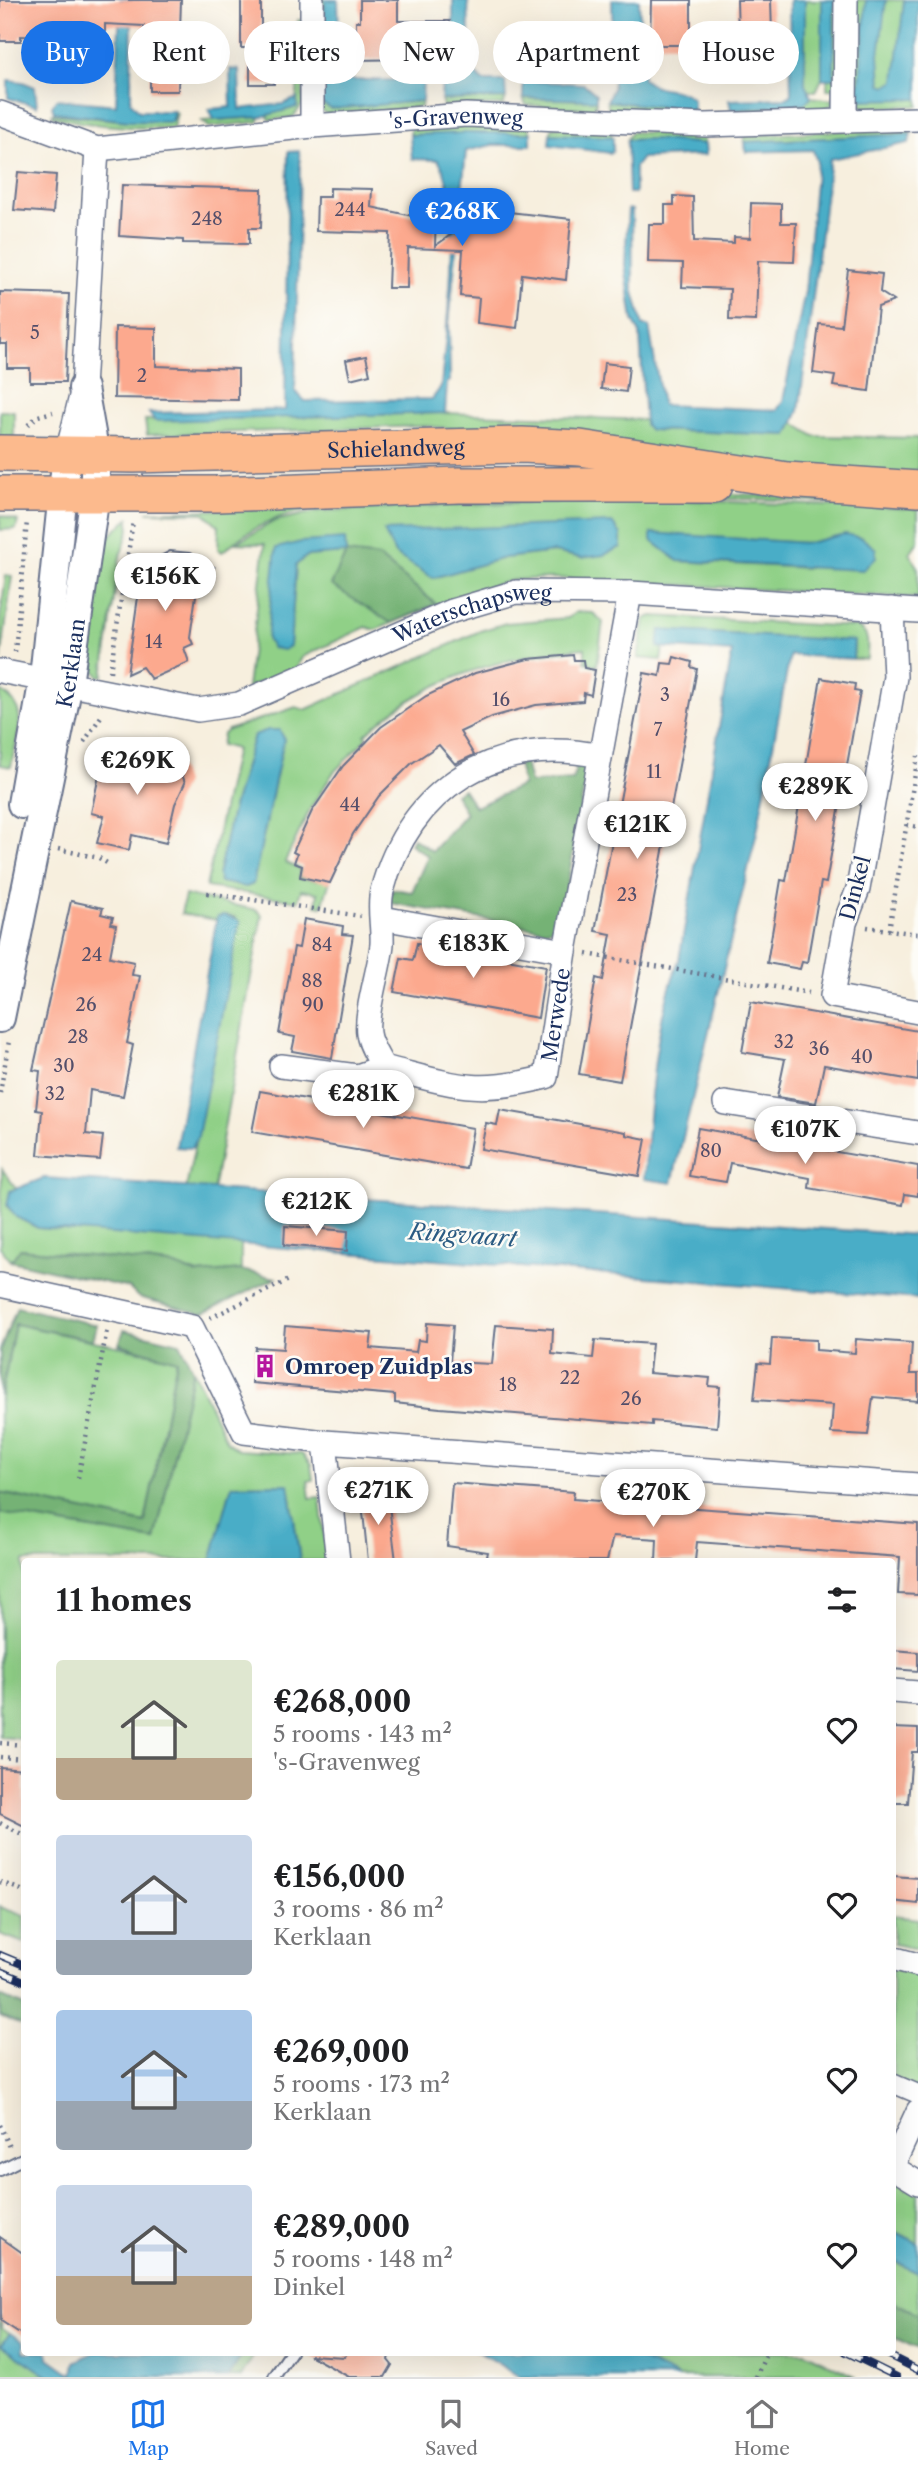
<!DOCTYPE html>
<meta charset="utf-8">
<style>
:root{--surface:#fff;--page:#f6f6f6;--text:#202124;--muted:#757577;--line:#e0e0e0;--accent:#1a73e8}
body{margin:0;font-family:"Libre Caslon Text",serif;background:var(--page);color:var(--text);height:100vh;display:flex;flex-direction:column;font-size:26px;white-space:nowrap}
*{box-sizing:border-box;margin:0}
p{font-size:23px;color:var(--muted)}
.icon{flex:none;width:38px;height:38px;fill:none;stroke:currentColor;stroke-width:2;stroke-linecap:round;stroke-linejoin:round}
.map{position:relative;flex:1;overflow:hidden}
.details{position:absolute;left:21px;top:1558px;width:875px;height:798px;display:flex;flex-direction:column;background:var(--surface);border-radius:7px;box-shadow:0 7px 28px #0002}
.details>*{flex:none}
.guide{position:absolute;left:21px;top:21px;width:877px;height:63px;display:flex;gap:14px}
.price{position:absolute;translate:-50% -60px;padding:0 16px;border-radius:24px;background:#fff;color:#222;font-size:23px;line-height:46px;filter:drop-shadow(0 2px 4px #0008)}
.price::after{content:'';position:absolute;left:50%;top:42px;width:21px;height:16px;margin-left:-10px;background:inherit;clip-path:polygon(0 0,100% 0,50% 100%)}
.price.current{background:var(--accent);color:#fff}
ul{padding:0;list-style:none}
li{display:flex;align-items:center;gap:21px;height:175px;padding:0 35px}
li span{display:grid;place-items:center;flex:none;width:196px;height:140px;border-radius:7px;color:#555}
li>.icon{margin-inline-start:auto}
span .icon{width:84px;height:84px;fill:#fffc;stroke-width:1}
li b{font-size:30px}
h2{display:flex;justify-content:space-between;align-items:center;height:84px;padding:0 35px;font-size:30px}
.tag{padding:0 24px;border-radius:32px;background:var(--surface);box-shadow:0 7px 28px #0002;font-size:24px;line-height:63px}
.tag.current{background:var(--accent);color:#fff}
.tabs{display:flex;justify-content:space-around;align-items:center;height:98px;border-top:2px solid var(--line);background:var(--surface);font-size:19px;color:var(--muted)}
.tabs a{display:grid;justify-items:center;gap:4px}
.tabs .current{color:var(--accent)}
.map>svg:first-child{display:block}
</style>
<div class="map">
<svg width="918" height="2377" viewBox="0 0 918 2377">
<rect width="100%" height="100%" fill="#fdfcf7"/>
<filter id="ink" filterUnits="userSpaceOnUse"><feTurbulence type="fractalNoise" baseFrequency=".0143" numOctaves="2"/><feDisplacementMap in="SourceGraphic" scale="14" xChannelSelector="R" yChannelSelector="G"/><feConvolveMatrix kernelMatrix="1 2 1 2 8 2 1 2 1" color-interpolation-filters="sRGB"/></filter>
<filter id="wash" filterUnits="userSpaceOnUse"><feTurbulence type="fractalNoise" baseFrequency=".00686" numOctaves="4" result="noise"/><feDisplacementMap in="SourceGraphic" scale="28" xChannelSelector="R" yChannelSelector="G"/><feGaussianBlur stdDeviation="1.57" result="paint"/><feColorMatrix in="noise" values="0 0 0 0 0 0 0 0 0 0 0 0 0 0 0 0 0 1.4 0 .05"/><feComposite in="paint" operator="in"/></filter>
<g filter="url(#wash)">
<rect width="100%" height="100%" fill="#f7efde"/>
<g fill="#90d087" stroke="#568072" stroke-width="2" fill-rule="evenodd">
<path d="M318,0H325L322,75L331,109L422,101L421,107L327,114L320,110Z"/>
<path d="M805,0H822V79L816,91H808L805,84Z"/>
<path d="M827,0H918V92L827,89Z"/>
<path d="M298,20H305L303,104L293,117L270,120L267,115L297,107Z"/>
<path d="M854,95L918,99V106L864,107L858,104Z"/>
<path d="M834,96V104L820,110L736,115L731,110L804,104L811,97L833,100Z"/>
<path d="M506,98L503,105L443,106L441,100Z"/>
<path d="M523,98L596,100V104L592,109L526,105Z"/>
<path d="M607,101L693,110L687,116L609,109Z"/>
<path d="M174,111L177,113L173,128C131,129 94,126 53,117L52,114L129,121L174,119Z"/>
<path d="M261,117L258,122L209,127L202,121Z"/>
<path d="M466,125L528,126L531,133L410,135L411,128Z"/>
<path d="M553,127L609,130L613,137L550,134Z"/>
<path d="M909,127L911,134L745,142L744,139L746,136Z"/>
<path d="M631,132L702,135L705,144L653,139L627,140Z"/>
<path d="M0,411H14V437L0,438Z"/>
<path d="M445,413L645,420L650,430L788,435L794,423L814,436L918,438V475L748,465L632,447L426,426L147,435L145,420Z"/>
<path d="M703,493L829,497L918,506L756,499L618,498L319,508C281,513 251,527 222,552L218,549L219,526L204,513L147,512Z"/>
<path d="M677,500L918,509V541L910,553L918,569V598L552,578L513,580L470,592L375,630L366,627L302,657L297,668L247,688L265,544L236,543L275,521L319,511L505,503ZM385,531L621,534V547L582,558L554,552L504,558L433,578ZM651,534L808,543L845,534L862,538L808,568L678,561L651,540ZM276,548L346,552L307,556L296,565L290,646Z"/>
<path d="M0,515L18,521L16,529L0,530Z"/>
<path d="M129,518V530L120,557L103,676H99L86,659L81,646L90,631L105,545L108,537Z"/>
<path d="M6,575L12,576L1,661L0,619Z"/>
<path d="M576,612L593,613L603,622L597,666L585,662V648C503,657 426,676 365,735L367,738L333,773L310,809L285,862L300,869L299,878L330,881L322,906L316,905L318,893L301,890L298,901L206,887L236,749L221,745L223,734L228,730L296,707L305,710L480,631L506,623L568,618ZM254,735L284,739L253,884L246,887L221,882L218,876L232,811Z"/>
<path d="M652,616L856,627C871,633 867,645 867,659H853L854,642L658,647L663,648L661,660L638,658L645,619Z"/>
<path d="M0,691C32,707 16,738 11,767L0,765Z"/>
<path d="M185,895L257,910L262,915L213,1191L186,1189L217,1034L235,917L224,915L216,920L181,914Z"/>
<path d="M2,1169L16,1188L10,1191L7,1206L16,1217L38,1228L241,1243V1270L198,1274L169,1264L20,1249L11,1261L0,1247Z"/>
<path d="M15,1324L177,1359L145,1523L0,1493V1402Z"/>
<path d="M193,1370L227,1442L238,1450L302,1454L311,1465L313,1480L308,1481L310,1498L320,1497L327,1561H300L289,1484L232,1485L211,1561H24V1739L0,1737V1513L155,1540Z"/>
<path d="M0,1907L24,1916V1943L0,1934Z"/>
<path d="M893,1916L918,1919V1949L893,1944Z"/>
<path d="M892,1968L918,1975V2091L893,2080Z"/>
<path d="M892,2179L918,2192V2243L893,2230Z"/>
<path d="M892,2260L918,2273V2314L893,2302Z"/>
<path d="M0,2316L2,2328L10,2333L2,2345L49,2377H0Z"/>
<path d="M244,2352H256L241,2377H228Z"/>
<path d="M625,2352H805L856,2377H678Z"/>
</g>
<g fill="#74b274" stroke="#487069" stroke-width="2">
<path d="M346,553L379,557L436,604L391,623L331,585Z"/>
<path d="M525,762L530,783L573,780L577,762L588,764L562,917L555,927L546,930L390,903L392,889L412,892L428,856L410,844L413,838L432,851L466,813L455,794L463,789L475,807L523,785L518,764Z"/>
<path d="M20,1249L169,1264L198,1274L241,1270L276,1278L202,1314L138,1297L129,1288L11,1261Z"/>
<path d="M17,1307L97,1325L93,1340L15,1324L0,1402V1350Z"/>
<path d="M124,1330L180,1343L193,1370L155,1540L0,1513V1493L145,1523L177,1360L119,1344Z"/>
<path d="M0,1996L24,2006V2026L0,2016Z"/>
<path d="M893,2302L918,2314V2349L893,2337Z"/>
</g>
<g fill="#48adc7" stroke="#326e92" stroke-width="2">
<path d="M120,0H132L131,102L139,111H174L171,122L129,121L54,112L52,106L56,99L116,105Z"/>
<path d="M325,0H338L340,76L346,80H423L422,101L331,109L320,103Z"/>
<path d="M453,0H468L470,68L482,81H505L506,98L441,100L442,82L453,79Z"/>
<path d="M612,0H639L643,79C658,93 679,85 693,99V110L607,101L613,88Z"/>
<path d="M789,0H805V84L811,97L804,104L731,110L729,100L787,98L791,94Z"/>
<rect x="822" y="0" width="12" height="79"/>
<path d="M866,0H886L879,55L881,84L887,86L895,81L904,0H918V99L859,100L854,95L860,81Z"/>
<path d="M282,35H297V76H289L288,53H282Z"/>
<path d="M230,69L239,70L240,109L283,104L297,98V107L261,117L214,120L209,109L231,107Z"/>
<path d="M8,80L23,82L35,87L37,106L8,98Z"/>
<path d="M523,81L584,84L596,94V100L523,98Z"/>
<path d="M465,133H531V145H492L466,151L449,324L450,381L447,383L445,413L155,421L149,413L285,410L288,152L299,151L300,160L295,391L305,401L432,399L441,387C445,337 465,198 438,160L412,159L410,135Z"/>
<path d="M550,134L613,137V151L610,153L549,145Z"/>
<path d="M911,134L909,143L830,159L799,411L788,435L650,430L645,425L640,334L633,320L625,265L628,209L632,210L633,288L643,326H649L662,405L777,410L783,401L805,291L817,162L813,150L746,152L745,142Z"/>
<path d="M653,139L705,144L706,155L642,158L635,167V193H629L627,140Z"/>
<path d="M612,523L621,534V547L604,555L582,558L554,552L504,558L433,578L395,554L384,531Z"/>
<path d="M651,533L808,543L845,534L862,538L876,549V557L863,570L678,561L651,540Z"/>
<path d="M345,539L346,553L307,556L296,565L290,646L284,650L272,648L267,639L276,548L301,542Z"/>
<path d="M660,630L854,641L853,659L790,655L757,832L672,1183L644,1179C650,1107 653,1028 679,960L732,652L658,647Z"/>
<path d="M268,730H280L284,739L253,884L246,887L220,882L218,876L232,811L254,735Z"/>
<path d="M224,915L240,921L198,1136L192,1148L176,1147L217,917Z"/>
<path d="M44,1178L918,1235V1299L38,1228L16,1217L7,1205L10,1191Z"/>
<path d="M289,1484L300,1561H211L232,1485Z"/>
<path d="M892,2230L918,2243V2273L893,2260Z"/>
<path d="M10,2333L24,2342V2352H48L49,2358L73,2375L75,2362L95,2352H244L228,2377H49L2,2345Z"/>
<path d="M479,2352H625L678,2377H520Z"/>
</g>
<g id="blocks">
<g fill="#fca98e">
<path d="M0,0H181L178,91H150V58H143L144,26L105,24V40L21,36V41H0Z"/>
<path d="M241,0H261V46H273L274,84H250V48H241Z"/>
<path d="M360,0H398V21H450V49L413,50V59L356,60V21H360Z"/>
<path d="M651,0H691V45H650Z"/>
<path d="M737,0H771L772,34L738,35Z"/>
<path d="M18,172L56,175L53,213L14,210Z"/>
<path d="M122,185L262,189L261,228H249V244L183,243V240L119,236Z"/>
<path d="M330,188L372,189L371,207L417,217V211L436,212L435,246L480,214L481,209L571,219L566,280L522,274L517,328L477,323L479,298L460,296L463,250L408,248L407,288H388L390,233L316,231L317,197H330Z"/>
<path d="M674,196L693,197L694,241L734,243V237L750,238L751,203L781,204V223H796L794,262L758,261L756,321L729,320L730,289L682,287L683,263L648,262L649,224H665V205H674Z"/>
<path d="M848,270L882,274L880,292L894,301L878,307L869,391L833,386L835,376L813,373L819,324L841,326Z"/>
<path d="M0,292L69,294L65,382H30V368H7V344H0Z"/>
<path d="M115,327L156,328V366L238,369V400L114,398Z"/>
<path d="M366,356L370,374L350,379L346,360Z"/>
<path d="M604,363L629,366L626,392L601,389Z"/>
<path d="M170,551L190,553L214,567L199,574L190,637L193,644L184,648L189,662L151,679L142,667L127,674L141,576L153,560Z"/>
<path d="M573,655L574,660H583L584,668L595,670L591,695L584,693L583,701L536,705L492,717L460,732L474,755L455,764L439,745L412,763L379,796L353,834L330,883L300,877L302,866L294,863L297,854L293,852L312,811L343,766L381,727L426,696L475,673L528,659Z"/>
<path d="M674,657L692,662L691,667L697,669L620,1081L579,1074L596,978L603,980L611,934L595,931L644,673L660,676L662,663L672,664Z"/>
<path d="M821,678L855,684L854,691L860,692L826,883L821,882L807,963L802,962L800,969L767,963L781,880L786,881Z"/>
<path d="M151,749L167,753L180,768L185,783L175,804L166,843L132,835L129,850L97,843L104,816L91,813L104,752L128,757Z"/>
<path d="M71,901L103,908L101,914L113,917L111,924L116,925L110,957L134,962L132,975L140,976L127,1043L133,1045L123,1096L90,1090L86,1134L103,1136L100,1160L38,1155L42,1111L36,1110L40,1071L33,1070Z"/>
<path d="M304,919L343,926L342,934L353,935L332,1058L292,1051L295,1037L279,1034L294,947L299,948Z"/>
<path d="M417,943L546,966L538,1018L394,992L401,958L413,960Z"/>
<path d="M751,1002L918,1031V1081L824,1065L816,1103L777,1097L785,1059L742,1052Z"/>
<path d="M260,1091L473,1128L466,1169L252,1132Z"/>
<path d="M500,1110L626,1132V1135L646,1139L639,1176L481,1149L486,1123L497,1125Z"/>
<path d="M698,1128L918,1166V1196L905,1194L903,1205L809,1188L810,1178L730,1163L726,1182L689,1176Z"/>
<path d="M285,1226L348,1231L347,1251L284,1245Z"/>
<path d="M427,1323L453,1325L450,1362L492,1364L496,1325L553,1329L552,1354L593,1358L595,1340L652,1344L649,1373L710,1378L709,1386L720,1387L717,1427L652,1421V1425L440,1408L395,1403V1395L252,1383L255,1347L283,1349L285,1326L372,1333L370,1348L416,1352L418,1340L426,1341Z"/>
<path d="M772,1338L816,1340V1350L855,1353L856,1339L912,1343L910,1374H918V1401L873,1397L868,1435L831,1433L833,1405L754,1400L758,1363L770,1364Z"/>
<path d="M452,1483L574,1492L573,1499L918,1524V1595L898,1594L900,1557L697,1542L695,1561H656L657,1539L613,1536L607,1561H486L488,1552L447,1546Z"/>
<path d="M387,1490L396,1561H368L361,1493Z"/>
<path d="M892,1650L918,1652V1671L892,1669Z"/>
<path d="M892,1728L918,1729V1752H912L908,1803H892Z"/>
<path d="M0,1767L24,1769V1826L0,1814Z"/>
<path d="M894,1876L918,1878V1904L892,1901Z"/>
<path d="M0,2237L24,2254V2336L1,2321Z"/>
<path d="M347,2352H390L388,2360L392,2365L385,2377H349L309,2355L345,2357Z"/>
</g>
</g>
</g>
<g filter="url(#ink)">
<use href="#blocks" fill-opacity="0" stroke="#68728b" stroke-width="2"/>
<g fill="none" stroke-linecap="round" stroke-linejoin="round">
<g stroke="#68728b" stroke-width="14">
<g id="service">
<path d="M0,2170L24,2158"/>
<path d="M274,2377L291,2352"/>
</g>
</g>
<g stroke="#68728b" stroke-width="21">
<path id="pedestrian" d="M892,2083L918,2094"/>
</g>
<g stroke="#68728b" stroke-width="26">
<g id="minor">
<path id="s1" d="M0,113L97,149L312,126L466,115L705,125L918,119"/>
<path d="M845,120L846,0"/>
<path d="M312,126V0"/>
<path d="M67,453L83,388L97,149"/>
<path d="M892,609L895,677L858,889L845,923L832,996L918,1012"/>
<path id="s2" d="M0,671L198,710L239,704L452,611L516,592L630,593L918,611"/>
<path id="s3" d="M600,756C497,734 409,787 382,891C378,907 383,927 382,944C380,968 365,1011 368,1033C369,1044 378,1057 383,1067C452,1084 474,1096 546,1077L565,951L630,593"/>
<path d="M382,918L565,951"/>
<path d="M281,1066L357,1076L383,1067"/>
<path d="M725,1103L918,1133"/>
<path d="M0,1285L192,1327L244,1432L325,1442L918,1485"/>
<path d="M325,1442L338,1561"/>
<path d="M892,1691L918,1693"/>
<path d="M892,1958L918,1965"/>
<path d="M892,2167L918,2111"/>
<path d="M892,2167L918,2183"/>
</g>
</g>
<g stroke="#68728b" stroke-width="32">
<g id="tertiary">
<path d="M22,804L44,678L67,453"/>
<path id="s4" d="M0,1018L68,684L95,494V455L83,388"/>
</g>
</g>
<g stroke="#68728b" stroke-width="38">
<g id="primary">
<path id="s5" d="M0,453L134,455L522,445L580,448L787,480L918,489"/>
<path d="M0,494H217L459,485H714"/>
</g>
</g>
<g stroke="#68728b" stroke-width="4.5" stroke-dasharray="2 5" stroke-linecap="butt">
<path d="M28,425L38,416L53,412"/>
<path d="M15,652L27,521"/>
<path d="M110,672L133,521"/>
<path d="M84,742L102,715"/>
<path d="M907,825L918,827"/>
<path d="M58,849L99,858L110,865"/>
<path d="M207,893L360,916"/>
<path d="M867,927L918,934"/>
<path d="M889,930L918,756"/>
<path d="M587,954L809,993"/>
<path d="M0,1093L9,1041"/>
<path d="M210,1318L291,1279"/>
<path d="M78,1478L107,1330"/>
<path d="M0,1743L24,1745"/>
<path d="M0,1757L24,1759"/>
<path d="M0,1823L24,1835"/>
<path d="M0,1882L24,1891"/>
<path d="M0,2125L10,2147"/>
<path d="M756,2377L767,2352"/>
</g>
<use href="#service" stroke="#fff" stroke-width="10"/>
<use href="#pedestrian" stroke="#fff" stroke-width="18"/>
<use href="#minor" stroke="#fff" stroke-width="23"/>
<use href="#tertiary" stroke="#fff" stroke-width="28"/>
<use href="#primary" stroke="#fcba8d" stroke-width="35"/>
<g stroke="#1b2f5e" stroke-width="8">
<g id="rail">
<path d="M0,1955L24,1965"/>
<path d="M0,1971L24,1981"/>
<path d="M846,2352L897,2377"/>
<path d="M882,2352L918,2370"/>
</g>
</g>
<use href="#rail" stroke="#fdfcf7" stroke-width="5" stroke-dasharray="16" stroke-linecap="butt"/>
</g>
</g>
<defs>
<g id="building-bare" transform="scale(1.89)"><path d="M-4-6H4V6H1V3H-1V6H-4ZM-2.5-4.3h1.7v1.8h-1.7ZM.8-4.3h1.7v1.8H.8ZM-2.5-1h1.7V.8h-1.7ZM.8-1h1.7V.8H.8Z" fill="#b5179e" stroke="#fdfcf7" stroke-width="2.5" paint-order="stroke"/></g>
</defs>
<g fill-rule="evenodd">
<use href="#building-bare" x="265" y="1366"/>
</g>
<g text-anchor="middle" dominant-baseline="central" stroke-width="5" stroke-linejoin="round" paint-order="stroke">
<g font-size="18" fill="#534e6a">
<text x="350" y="210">244</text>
<text x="207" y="219">248</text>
<text x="35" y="333">5</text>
<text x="142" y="376">2</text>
<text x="154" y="642">14</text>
<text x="665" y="695">3</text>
<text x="501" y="700">16</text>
<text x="658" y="730">7</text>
<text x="654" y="772">11</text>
<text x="350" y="805">44</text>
<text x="627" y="895">23</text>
<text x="322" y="945">84</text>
<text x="92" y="955">24</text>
<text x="312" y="981">88</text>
<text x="86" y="1005">26</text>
<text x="313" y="1005">90</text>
<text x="78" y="1037">28</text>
<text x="784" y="1042">32</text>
<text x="819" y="1049">36</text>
<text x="862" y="1057">40</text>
<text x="64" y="1066">30</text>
<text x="55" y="1094">32</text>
<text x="711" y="1151">80</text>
<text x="570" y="1378">22</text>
<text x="508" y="1385">18</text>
<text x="631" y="1399">26</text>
</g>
<g font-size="21" fill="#1b2f5e" stroke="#fdfcf7">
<text stroke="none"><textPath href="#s1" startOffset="464">'s-Gravenweg</textPath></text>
<text stroke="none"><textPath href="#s5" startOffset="396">Schielandweg</textPath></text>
<text stroke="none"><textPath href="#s2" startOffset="495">Waterschapsweg</textPath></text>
<text stroke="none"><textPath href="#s4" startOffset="362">Kerklaan</textPath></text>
<text transform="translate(855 888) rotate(-75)">Dinkel</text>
<text stroke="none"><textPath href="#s3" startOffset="696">Merwede</textPath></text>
</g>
<g font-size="21" font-weight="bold" fill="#1b2f5e" stroke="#fdfcf7" text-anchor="start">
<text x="285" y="1366">Omroep Zuidplas</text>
</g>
<g font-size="23" font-style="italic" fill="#2b5b83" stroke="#fdfcf7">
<text transform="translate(463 1235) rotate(4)">Ringvaart</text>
</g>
</g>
</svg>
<b class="price current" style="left:462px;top:248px">€268K</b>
<b class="price" style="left:165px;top:613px">€156K</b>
<b class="price" style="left:137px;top:797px">€269K</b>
<b class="price" style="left:815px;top:823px">€289K</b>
<b class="price" style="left:637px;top:861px">€121K</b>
<b class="price" style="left:473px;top:980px">€183K</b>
<b class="price" style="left:363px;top:1130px">€281K</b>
<b class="price" style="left:805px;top:1166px">€107K</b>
<b class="price" style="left:316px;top:1238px">€212K</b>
<b class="price" style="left:378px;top:1527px">€271K</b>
<b class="price" style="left:653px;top:1529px">€270K</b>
<div class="guide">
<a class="tag current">Buy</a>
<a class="tag">Rent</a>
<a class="tag">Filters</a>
<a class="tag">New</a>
<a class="tag">Apartment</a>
<a class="tag">House</a>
</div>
<section class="details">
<h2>11 homes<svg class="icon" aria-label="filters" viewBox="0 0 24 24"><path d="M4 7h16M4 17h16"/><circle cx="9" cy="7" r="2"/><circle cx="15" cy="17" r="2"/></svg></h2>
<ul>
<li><span style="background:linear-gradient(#dfe7d0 70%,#b9a48a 0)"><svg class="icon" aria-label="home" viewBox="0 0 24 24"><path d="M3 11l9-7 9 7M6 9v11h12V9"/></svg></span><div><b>€268,000</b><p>5 rooms · 143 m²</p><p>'s-Gravenweg</p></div><svg class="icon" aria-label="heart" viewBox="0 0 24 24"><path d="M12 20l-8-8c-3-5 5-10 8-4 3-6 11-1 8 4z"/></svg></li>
<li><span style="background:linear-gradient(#c9d6e8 75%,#9aa5b1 0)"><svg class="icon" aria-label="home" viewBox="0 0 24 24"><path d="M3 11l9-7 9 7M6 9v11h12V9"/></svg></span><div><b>€156,000</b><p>3 rooms · 86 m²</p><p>Kerklaan</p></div><svg class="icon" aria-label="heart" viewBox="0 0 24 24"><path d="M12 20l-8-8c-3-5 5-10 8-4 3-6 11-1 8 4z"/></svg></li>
<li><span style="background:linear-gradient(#a9c7e8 65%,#9aa5b1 0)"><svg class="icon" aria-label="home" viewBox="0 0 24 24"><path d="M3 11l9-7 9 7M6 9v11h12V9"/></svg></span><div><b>€269,000</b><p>5 rooms · 173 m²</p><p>Kerklaan</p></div><svg class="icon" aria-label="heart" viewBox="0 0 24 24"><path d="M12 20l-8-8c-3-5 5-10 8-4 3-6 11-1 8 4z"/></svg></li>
<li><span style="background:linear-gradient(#c9d6e8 65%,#b9a48a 0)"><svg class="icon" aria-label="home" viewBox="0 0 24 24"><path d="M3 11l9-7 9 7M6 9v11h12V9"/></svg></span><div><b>€289,000</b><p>5 rooms · 148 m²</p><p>Dinkel</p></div><svg class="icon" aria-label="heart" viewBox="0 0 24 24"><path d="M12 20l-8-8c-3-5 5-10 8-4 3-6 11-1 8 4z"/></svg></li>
</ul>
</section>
</div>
<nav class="tabs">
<a class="current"><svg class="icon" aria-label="map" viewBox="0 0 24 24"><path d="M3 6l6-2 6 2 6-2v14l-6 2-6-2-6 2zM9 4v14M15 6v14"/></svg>Map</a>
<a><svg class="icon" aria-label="saved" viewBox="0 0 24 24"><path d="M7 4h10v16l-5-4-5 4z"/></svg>Saved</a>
<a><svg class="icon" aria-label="home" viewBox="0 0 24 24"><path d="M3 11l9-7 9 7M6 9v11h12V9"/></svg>Home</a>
</nav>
